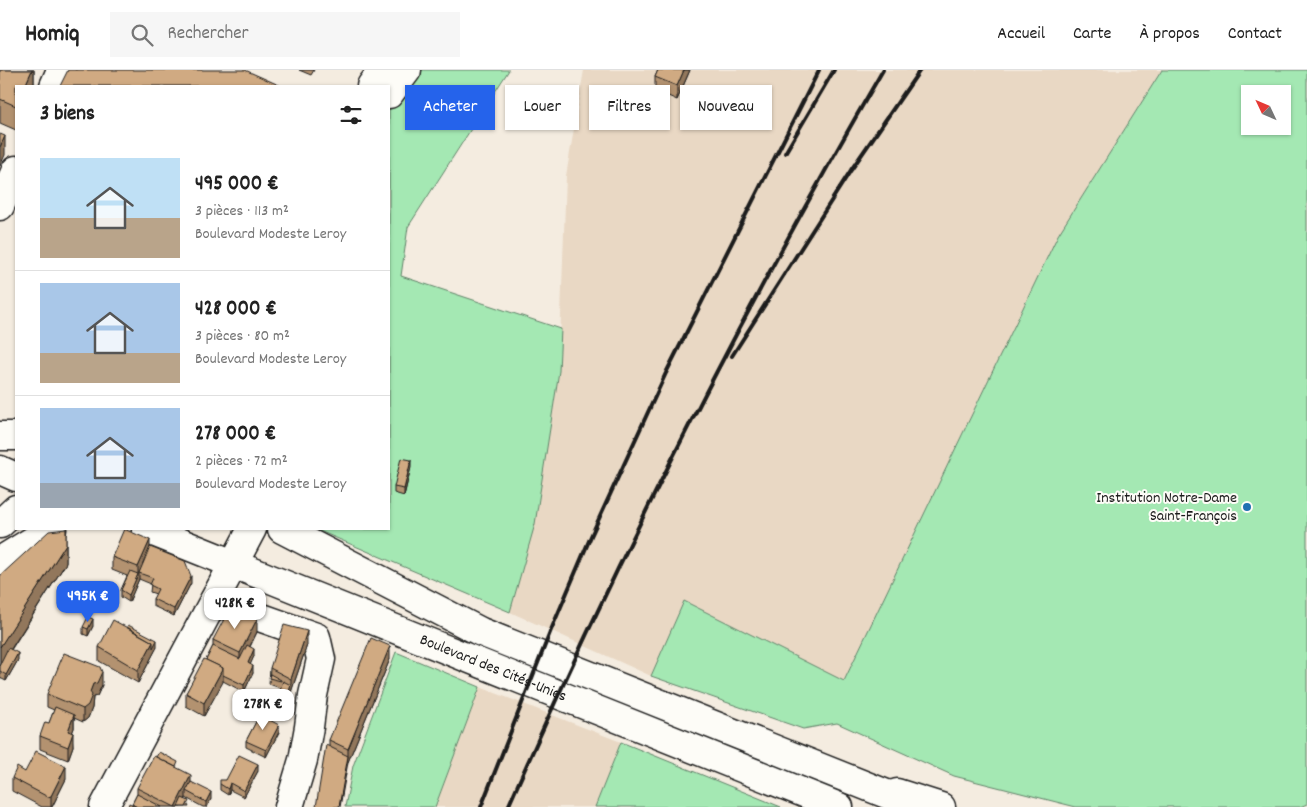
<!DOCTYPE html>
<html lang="fr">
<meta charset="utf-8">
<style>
:root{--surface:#fff;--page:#f6f6f6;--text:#222;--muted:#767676;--line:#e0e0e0;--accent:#2563eb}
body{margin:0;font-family:Dekko,sans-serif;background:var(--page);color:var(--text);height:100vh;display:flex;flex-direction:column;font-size:19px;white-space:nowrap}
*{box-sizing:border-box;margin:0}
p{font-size:16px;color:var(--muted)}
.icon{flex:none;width:28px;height:28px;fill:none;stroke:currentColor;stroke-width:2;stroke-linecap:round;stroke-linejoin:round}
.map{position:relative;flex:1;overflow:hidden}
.drawer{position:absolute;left:15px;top:15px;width:375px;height:445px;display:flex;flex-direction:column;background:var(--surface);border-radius:0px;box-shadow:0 1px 4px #0004}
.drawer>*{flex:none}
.guide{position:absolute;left:405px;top:15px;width:475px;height:45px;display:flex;gap:10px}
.needle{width:32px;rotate:314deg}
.controls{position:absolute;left:1241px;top:15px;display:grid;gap:10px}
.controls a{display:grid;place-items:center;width:50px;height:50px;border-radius:0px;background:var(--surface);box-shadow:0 1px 4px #0004;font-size:25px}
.price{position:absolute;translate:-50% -42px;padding:0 11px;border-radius:10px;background:#fff;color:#222;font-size:16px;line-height:32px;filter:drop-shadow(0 1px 2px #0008)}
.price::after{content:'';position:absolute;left:50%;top:30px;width:15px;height:11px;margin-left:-8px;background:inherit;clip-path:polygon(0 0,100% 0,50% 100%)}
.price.selected{background:var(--accent);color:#fff}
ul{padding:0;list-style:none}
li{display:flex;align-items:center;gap:15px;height:125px;padding:0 25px}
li+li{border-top:1px solid var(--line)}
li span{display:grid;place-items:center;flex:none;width:140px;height:100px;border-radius:0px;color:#555}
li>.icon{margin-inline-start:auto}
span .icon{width:60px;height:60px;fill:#fffc;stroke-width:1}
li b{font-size:21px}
h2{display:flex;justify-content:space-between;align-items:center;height:60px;padding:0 25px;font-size:21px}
.chip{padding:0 18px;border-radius:0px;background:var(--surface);box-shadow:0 1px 4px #0004;font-size:18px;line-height:45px}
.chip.selected{background:var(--accent);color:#fff}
header{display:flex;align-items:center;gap:30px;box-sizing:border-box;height:70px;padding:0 25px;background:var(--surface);border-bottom:1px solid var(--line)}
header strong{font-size:24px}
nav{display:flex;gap:28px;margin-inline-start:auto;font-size:18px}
.search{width:350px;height:45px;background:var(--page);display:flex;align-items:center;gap:12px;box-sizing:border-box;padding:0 18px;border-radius:0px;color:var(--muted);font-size:19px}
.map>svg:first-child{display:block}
</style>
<header>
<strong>Homiq</strong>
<div class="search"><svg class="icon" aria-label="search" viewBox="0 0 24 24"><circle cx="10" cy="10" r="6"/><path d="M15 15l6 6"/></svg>Rechercher</div>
<nav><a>Accueil</a><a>Carte</a><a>À propos</a><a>Contact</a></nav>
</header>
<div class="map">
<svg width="1307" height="737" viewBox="0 0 1307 737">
<rect width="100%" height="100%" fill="#f4ece0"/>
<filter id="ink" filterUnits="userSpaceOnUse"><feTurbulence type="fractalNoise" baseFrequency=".02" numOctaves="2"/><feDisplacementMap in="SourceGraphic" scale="10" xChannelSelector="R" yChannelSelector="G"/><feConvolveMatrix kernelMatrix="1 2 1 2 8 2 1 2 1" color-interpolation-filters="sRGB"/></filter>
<g filter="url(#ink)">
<g fill="#e9d8c4">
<path d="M584,0H1162L1058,165L844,611L684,531L651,606L510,542L535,453L559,301L566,106Z"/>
<path d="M480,617L621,672L595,737H435Z"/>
</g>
<g fill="#a4e8b3" stroke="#608268" fill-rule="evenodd">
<path d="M418,0H509L408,157L401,206L561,259L559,301L535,454L510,542L315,459H389V40Z"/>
<path d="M1162,0H1307V734L1300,737H1076L954,706L837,653L803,659L651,606L684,531L844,611L1058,165ZM1250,24H1282V56H1250Z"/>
<path d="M396,582L480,617L435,737H345L353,696Z"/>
<path d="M621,672L781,737H595Z"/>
</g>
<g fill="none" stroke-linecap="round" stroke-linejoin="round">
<g stroke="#1c1c1c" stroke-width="31">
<g id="minor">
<path d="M54,16L61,0"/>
<path d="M0,136L16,100"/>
<path d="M214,531L316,567L321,589L313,625L309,657L303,690L289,737"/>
<path d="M897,723L941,737"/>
<path d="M104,737L252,459"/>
</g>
</g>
<g stroke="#1c1c1c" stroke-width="31">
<g id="major">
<path d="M371,16L383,0"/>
<path d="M389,24L407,0"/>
<path d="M0,366H16"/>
<path d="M0,400L16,407"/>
<path d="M0,454L16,439"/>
<path id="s1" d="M146,459L839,737"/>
<path d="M282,459L481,562L919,737"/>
<path d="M0,491L52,459"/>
</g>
</g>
<use href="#minor" stroke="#fdfcf7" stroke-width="28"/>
<use href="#major" stroke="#fdfcf7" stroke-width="28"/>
<g stroke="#1c1c1c" stroke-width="4">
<path d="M785,83L834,0"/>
<path d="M732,286L851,100L920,0"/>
<path d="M481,737L551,560L591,466L666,303L819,0"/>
<path d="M508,737C619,485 744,238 883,0"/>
</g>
</g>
<g fill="#b39270" stroke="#1c1c1c">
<path d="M0,0H34V16L16,60L0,53Z"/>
<path d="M299,0H314L311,5Z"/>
<path d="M658,0H690L677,30L655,20V7Z"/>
<path d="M411,397L404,426L394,423V417Z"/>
<path d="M66,459V493L11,580L18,590L6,611L0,608V506Z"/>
<path d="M150,477L191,513L174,546L153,536V529L156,524L150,522L151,514L139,509L129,532L121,527V520L127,506L112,500V487Z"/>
<path d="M93,556L88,566L83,564V557Z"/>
<path d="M127,557L157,577L138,613L99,591V577Z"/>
<path d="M257,562L250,577L254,586L250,594L253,603L244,622L223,611L204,646L186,636V623L206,590L213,576V570Z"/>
<path d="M307,575L286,637L277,634V628L280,618L269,614L270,598Z"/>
<path d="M390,589L348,692L329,676V670Z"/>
<path d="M102,615L97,626L93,627L92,638L88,648L83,652L74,648V658L72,663L73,676L68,690L40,679V666L49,653L54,640L47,637V624Z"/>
<path d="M257,644L267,648L279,662L266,687L246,677V671L257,650Z"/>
<path d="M178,699L191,712L211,729L207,737H203L186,728L185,729L189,737H128L132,734L137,724V718Z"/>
<path d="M258,701L244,727L230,720L228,725L220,720V714L226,710Z"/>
<path d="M25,702L66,709L52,737H42L12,721V708Z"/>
</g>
<g fill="#92775b" stroke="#1c1c1c">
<path d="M32,0H34V16H25Z"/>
<path d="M684,0H690L677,30V16Z"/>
<path d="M5,66V85L0,96V77Z"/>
<path d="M411,390V397L404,426V419Z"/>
<path d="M150,470V484L139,503V509L129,532V525L138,504V497Z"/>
<path d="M66,474V493L0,596V577Z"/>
<path d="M191,506V513L174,546V539Z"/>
<path d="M93,549V556L88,566V559Z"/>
<path d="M257,549V562L240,596V583Z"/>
<path d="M307,561V575L286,637V631L291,615V609Z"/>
<path d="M157,570V577L138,613V600L153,572Z"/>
<path d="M390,576V589L348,692L340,737H339L348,686V679Z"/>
<path d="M254,579V586L248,600V593Z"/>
<path d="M18,583V590L6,611V605Z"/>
<path d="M253,596V603L244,622V615Z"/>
<path d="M223,598V612L204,646V633Z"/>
<path d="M102,602V615L97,626L93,627L92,638L88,648L83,652V639L93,614Z"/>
<path d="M74,645V658L68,674V661Z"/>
<path d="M279,655V662L266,687V680Z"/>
<path d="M73,663V676L68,690V677Z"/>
<path d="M258,694V701L244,727V721Z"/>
<path d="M66,696V709L52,737H51V726Z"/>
<path d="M191,705V719L186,721V728L181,737H175Z"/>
<path d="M230,713V720L228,725V719Z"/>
<path d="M211,722V729L207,737H206V732Z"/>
</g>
<g fill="#d0aa82" stroke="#1c1c1c">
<path d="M0,0H32L25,16H16V36L0,29Z"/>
<path d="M68,0H245L281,16H60Z"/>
<path d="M658,0H684L677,16L655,7Z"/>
<path d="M0,64L5,66L0,77Z"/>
<path d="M401,388L411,390L404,419L394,417Z"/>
<path d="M66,459V474L0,577V506L49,461Z"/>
<path d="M124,459L150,470L138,497L112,487Z"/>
<path d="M150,477L185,491L191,506L174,539L153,529L158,519L150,515L153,508L139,503Z"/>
<path d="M130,501L138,504L129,525L121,520Z"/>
<path d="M231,536L257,549L240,583L213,570Z"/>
<path d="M88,547L93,549L88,559L83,557Z"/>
<path d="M113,550L153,572L138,600L99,577Z"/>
<path d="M128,555L157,570L153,578V572L127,557Z"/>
<path d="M284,555L307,561L291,609L270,598Z"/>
<path d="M371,568L390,576L348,679L329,670Z"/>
<path d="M247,575L254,579L248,593L253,596L244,615L223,605V598L206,590L213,576L240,589Z"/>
<path d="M8,578L18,583L6,605L0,601V594Z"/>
<path d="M64,583L100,597L102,602L97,613L93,614L90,622L92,625L88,635L83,639L47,624Z"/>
<path d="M204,589L223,598L204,633L186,623Z"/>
<path d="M270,604L281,610V611L269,608Z"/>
<path d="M283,611L291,615L286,631L277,628Z"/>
<path d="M55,637L74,645L68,661L73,663L68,677L40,666L45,652L49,653Z"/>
<path d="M258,639H262L267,641L264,647L279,655L266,680L246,671L259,646L257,644Z"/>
<path d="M326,675L348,686L339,737H316Z"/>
<path d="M36,681L66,696L51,726L48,727L12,708L17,697L25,702Z"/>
<path d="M159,682L178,692L176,697L156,687Z"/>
<path d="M239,685L258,694L244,721L230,713L228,719L220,714V710H226Z"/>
<path d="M154,686L191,705L175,737L137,718Z"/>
<path d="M191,712L211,722L206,732L186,721Z"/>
<path d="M137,724L162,737H137L132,734Z"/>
<path d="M182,728L189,731L186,737H178Z"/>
<path d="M129,733L137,737H128Z"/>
</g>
</g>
<circle fill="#1f6fb2" stroke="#fdfcf7" stroke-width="2" cx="1247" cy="437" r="5"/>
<g text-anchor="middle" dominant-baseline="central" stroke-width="4" stroke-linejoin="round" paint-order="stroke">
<g font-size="16" fill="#1c1c1c" stroke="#fdfcf7" text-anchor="end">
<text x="1237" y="428">Institution Notre‐Dame<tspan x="1237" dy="18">Saint‐François</tspan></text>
</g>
<g font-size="16" fill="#1c1c1c" stroke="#fdfcf7">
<text stroke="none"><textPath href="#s1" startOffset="374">Boulevard des Cités-Unies</textPath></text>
</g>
</g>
</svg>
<div class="controls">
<a><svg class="needle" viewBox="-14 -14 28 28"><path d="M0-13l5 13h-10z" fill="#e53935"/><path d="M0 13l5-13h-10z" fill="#767676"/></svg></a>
</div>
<b class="price selected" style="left:88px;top:553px">495K €</b>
<b class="price" style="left:235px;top:560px">428K €</b>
<b class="price" style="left:263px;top:661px">278K €</b>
<div class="guide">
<a class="chip selected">Acheter</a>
<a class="chip">Louer</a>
<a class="chip">Filtres</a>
<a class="chip">Nouveau</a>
</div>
<section class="drawer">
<h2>3 biens<svg class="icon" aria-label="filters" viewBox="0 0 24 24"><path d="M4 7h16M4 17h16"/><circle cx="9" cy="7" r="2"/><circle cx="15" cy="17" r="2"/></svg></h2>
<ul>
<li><span style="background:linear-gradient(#bfe0f5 60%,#b9a48a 0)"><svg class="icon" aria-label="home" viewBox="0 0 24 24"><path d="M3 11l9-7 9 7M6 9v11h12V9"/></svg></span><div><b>495 000 €</b><p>3 pièces · 113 m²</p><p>Boulevard Modeste Leroy</p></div></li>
<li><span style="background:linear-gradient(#a9c7e8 70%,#b9a48a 0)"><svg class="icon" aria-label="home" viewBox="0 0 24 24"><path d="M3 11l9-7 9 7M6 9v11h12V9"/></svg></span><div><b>428 000 €</b><p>3 pièces · 80 m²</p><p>Boulevard Modeste Leroy</p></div></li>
<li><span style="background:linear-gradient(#a9c7e8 75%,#9aa5b1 0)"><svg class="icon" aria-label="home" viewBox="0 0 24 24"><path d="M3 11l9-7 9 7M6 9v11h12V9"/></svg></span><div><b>278 000 €</b><p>2 pièces · 72 m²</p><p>Boulevard Modeste Leroy</p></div></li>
</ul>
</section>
</div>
